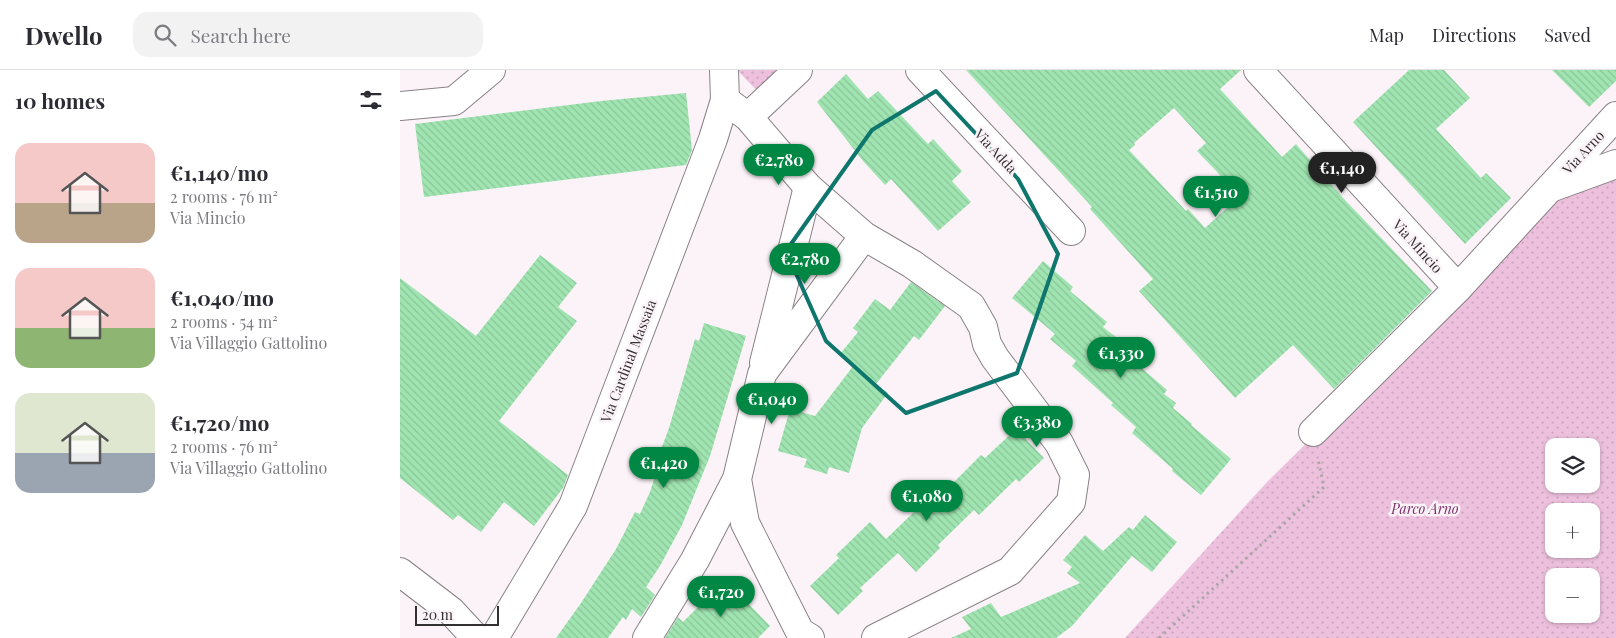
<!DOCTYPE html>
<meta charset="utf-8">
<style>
:root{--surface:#fff;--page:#f2f2f3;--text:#2b2b33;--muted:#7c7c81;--line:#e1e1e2;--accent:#008743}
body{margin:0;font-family:"Playfair Display",serif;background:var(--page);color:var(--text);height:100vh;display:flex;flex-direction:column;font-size:19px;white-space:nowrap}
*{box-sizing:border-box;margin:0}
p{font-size:16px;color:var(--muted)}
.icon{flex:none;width:28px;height:28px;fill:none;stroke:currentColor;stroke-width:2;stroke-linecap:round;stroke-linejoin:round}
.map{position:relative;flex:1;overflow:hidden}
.drawer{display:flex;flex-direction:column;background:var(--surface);width:400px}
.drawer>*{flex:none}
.tools{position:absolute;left:1145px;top:368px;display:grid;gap:10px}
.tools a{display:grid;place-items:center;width:55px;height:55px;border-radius:10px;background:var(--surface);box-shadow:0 1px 4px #0004;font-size:25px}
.scale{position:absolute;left:15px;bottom:12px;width:84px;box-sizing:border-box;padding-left:5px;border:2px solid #333032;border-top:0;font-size:14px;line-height:18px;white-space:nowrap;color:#333032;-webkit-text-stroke:4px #fbf3f8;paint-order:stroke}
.price{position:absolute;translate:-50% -42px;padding:0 11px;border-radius:18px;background:var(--accent);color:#fff;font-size:16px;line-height:32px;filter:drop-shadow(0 1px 2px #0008)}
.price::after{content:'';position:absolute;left:50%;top:30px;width:15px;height:11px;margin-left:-8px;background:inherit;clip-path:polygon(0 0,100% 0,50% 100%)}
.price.on{background:#222;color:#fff}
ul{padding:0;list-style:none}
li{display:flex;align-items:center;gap:15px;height:125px;padding:0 15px}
li span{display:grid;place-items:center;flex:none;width:140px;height:100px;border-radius:15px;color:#555}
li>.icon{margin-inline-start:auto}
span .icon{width:60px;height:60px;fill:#fffc;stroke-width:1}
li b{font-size:21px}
h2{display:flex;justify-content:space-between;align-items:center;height:60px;padding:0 15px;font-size:21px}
header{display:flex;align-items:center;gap:30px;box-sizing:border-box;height:70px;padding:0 25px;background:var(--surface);border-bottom:1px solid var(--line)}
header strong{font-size:24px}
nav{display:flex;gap:28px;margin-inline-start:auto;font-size:18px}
.search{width:350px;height:45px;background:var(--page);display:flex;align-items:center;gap:12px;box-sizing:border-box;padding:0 18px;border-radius:15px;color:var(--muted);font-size:19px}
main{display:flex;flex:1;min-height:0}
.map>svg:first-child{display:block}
</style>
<header>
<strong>Dwello</strong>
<div class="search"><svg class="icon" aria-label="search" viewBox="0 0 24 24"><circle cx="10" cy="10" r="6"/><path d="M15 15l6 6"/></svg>Search here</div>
<nav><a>Map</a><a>Directions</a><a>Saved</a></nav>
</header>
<main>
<section class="drawer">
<h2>10 homes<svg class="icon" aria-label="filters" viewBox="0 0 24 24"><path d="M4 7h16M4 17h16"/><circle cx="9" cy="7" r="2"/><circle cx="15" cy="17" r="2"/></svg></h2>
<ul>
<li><span style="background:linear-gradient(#f6c9c9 60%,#b9a48a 0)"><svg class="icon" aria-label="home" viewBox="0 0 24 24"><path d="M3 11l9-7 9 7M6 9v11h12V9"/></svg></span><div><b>€1,140/mo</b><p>2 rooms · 76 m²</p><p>Via Mincio</p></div></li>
<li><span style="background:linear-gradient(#f6c9c9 60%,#8fb573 0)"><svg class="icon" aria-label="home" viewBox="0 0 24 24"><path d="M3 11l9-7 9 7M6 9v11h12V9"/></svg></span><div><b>€1,040/mo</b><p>2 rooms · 54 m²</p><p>Via Villaggio Gattolino</p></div></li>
<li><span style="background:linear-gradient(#dfe7d0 60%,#9aa5b1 0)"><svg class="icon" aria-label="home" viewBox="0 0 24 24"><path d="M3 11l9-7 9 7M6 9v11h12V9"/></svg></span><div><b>€1,720/mo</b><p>2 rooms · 76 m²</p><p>Via Villaggio Gattolino</p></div></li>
</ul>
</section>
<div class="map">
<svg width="1216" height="568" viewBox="0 0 1216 568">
<defs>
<pattern id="park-dots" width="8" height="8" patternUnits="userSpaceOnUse" patternTransform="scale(1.25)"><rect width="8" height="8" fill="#edc0dd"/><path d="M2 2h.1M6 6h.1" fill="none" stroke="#cca5be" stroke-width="1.8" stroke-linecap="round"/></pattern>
<pattern id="building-back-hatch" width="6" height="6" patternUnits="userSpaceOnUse" patternTransform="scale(1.25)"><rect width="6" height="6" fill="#a0e5b1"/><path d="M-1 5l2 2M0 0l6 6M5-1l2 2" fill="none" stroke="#8ac599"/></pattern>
</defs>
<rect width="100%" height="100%" fill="#fbf3f8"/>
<g fill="url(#park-dots)" fill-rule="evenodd">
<path d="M339,0H392L366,30L339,2Z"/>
<path d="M1216,106V568H725L867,412L1154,130ZM1154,376H1191V414H1154ZM1154,441H1191V479H1154ZM1154,506H1191V544H1154Z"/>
</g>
<g fill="url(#building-back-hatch)" fill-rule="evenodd">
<path d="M566,0H841L820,19L882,87L896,74L944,129L1032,221L934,319L893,275L835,328L739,221L753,209L690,139L692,137ZM774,38L806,73L797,81L840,126L805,158L788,139L786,141L729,80L735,75L734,73Z"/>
<path d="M1009,0H1044L1070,28L1036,59L1081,108L1086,103L1111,128L1065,174L953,52Z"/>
<path d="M1152,0H1216V11L1189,37Z"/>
<path d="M446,4L468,29L478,21L528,74L533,69L562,101L552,111L571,132L538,161L491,109L485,115L463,91L417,32Z"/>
<path d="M286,23L292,80L286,95L24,127L15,54L201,31Z"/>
<path d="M140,185L177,213L158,237L177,251L99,351L168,405L163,418L134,456L104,432L81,462L58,445L53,450L0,408V208L76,266Z"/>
<path d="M643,191L673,217L670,221L707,252L703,257L716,267L712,271L730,288L767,320L764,324L776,333L773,338L792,354L791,355L831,389L801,425L772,401L773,399L732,363L736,357L711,335L713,333L672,296L676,291L650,269L655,264L612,228Z"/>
<path d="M511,212L545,236L519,270L514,266L476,314L488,323L462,358L449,403L429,397L427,404L404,397L407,389L378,381L390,339L415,346L454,295L440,284L458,262L453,258L475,229L490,240Z"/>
<path d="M304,253L346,266L310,386L282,455L260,496L246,517L255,525L241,547L232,539L226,550L223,547L208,568H156L181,533L216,479L235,442L240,444L250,422L259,393H256L269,358L295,269L299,271Z"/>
<path d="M616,359L644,388L619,412L616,409L579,445L574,440L538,475L540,478L516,502L498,483L460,518L463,521L438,545L410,516L439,488L436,485L470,452L486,469L547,410L552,414L581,385L585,388Z"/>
<path d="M745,445L777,472L752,502L732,486L672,556L656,568H551L571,559L562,547L591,533L601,547L680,513L667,503L672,497L663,490L685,465L703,481L729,457L733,460Z"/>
<path d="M325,510L370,556L358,568H265L278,547L283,552Z"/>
</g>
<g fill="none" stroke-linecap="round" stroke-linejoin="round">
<g stroke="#898286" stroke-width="30">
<g id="street">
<path d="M520,0L671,161"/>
<path d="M858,0L1058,218"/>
<path d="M325,30L348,47L408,117L464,166L512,194L571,236L583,257L587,274L595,288L659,373L675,405L671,432L610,501L476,568"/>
<path d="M0,36L54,31L91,0"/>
<path d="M348,47L398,0"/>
<path d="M1153,117L1216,94"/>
<path d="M364,293L408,117"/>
<path d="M913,362L1058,218L1216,46"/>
<path d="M0,502L51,541L76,568"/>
<path d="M94,568L173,436L313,69L325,30L324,0"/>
<path d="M247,568L295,490L337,409"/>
<path d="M410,568L400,562L345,453L337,409L362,304L464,166"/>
</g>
</g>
<path stroke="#aca6a9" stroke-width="3" stroke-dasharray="2.5 4" stroke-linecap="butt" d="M759,568L924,417L918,389"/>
<use href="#street" stroke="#fff" stroke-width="28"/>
</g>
<path fill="none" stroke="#0f766e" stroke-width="4" stroke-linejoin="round" d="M536,21L618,109L658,184L617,303L506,343L426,271L386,181L472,60Z"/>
<g text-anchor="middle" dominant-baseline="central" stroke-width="5" stroke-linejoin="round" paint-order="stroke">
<g font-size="14" fill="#333032" stroke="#fbf3f8">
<text transform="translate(596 81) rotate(47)">Via Adda</text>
<text transform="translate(1183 82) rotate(-47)">Via Arno</text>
<text transform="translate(1018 176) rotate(48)">Via Mincio</text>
<text transform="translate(228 291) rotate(-69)">Via Cardinal Massaia</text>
</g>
<g font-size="14" font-style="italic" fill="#7f3069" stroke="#fbf3f8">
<text x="1025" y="438">Parco Arno</text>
</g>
</g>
</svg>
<div class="tools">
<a><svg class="icon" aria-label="layers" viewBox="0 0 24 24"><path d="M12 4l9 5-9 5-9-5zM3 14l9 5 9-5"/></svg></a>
<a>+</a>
<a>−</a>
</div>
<div class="scale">20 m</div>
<b class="price" style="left:379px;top:116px">€2,780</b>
<b class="price on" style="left:942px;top:124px">€1,140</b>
<b class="price" style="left:816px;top:148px">€1,510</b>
<b class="price" style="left:405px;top:215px">€2,780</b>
<b class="price" style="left:721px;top:309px">€1,330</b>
<b class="price" style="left:372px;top:355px">€1,040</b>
<b class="price" style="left:637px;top:378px">€3,380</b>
<b class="price" style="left:264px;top:419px">€1,420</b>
<b class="price" style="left:527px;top:452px">€1,080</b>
<b class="price" style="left:321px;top:548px">€1,720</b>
</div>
</main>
